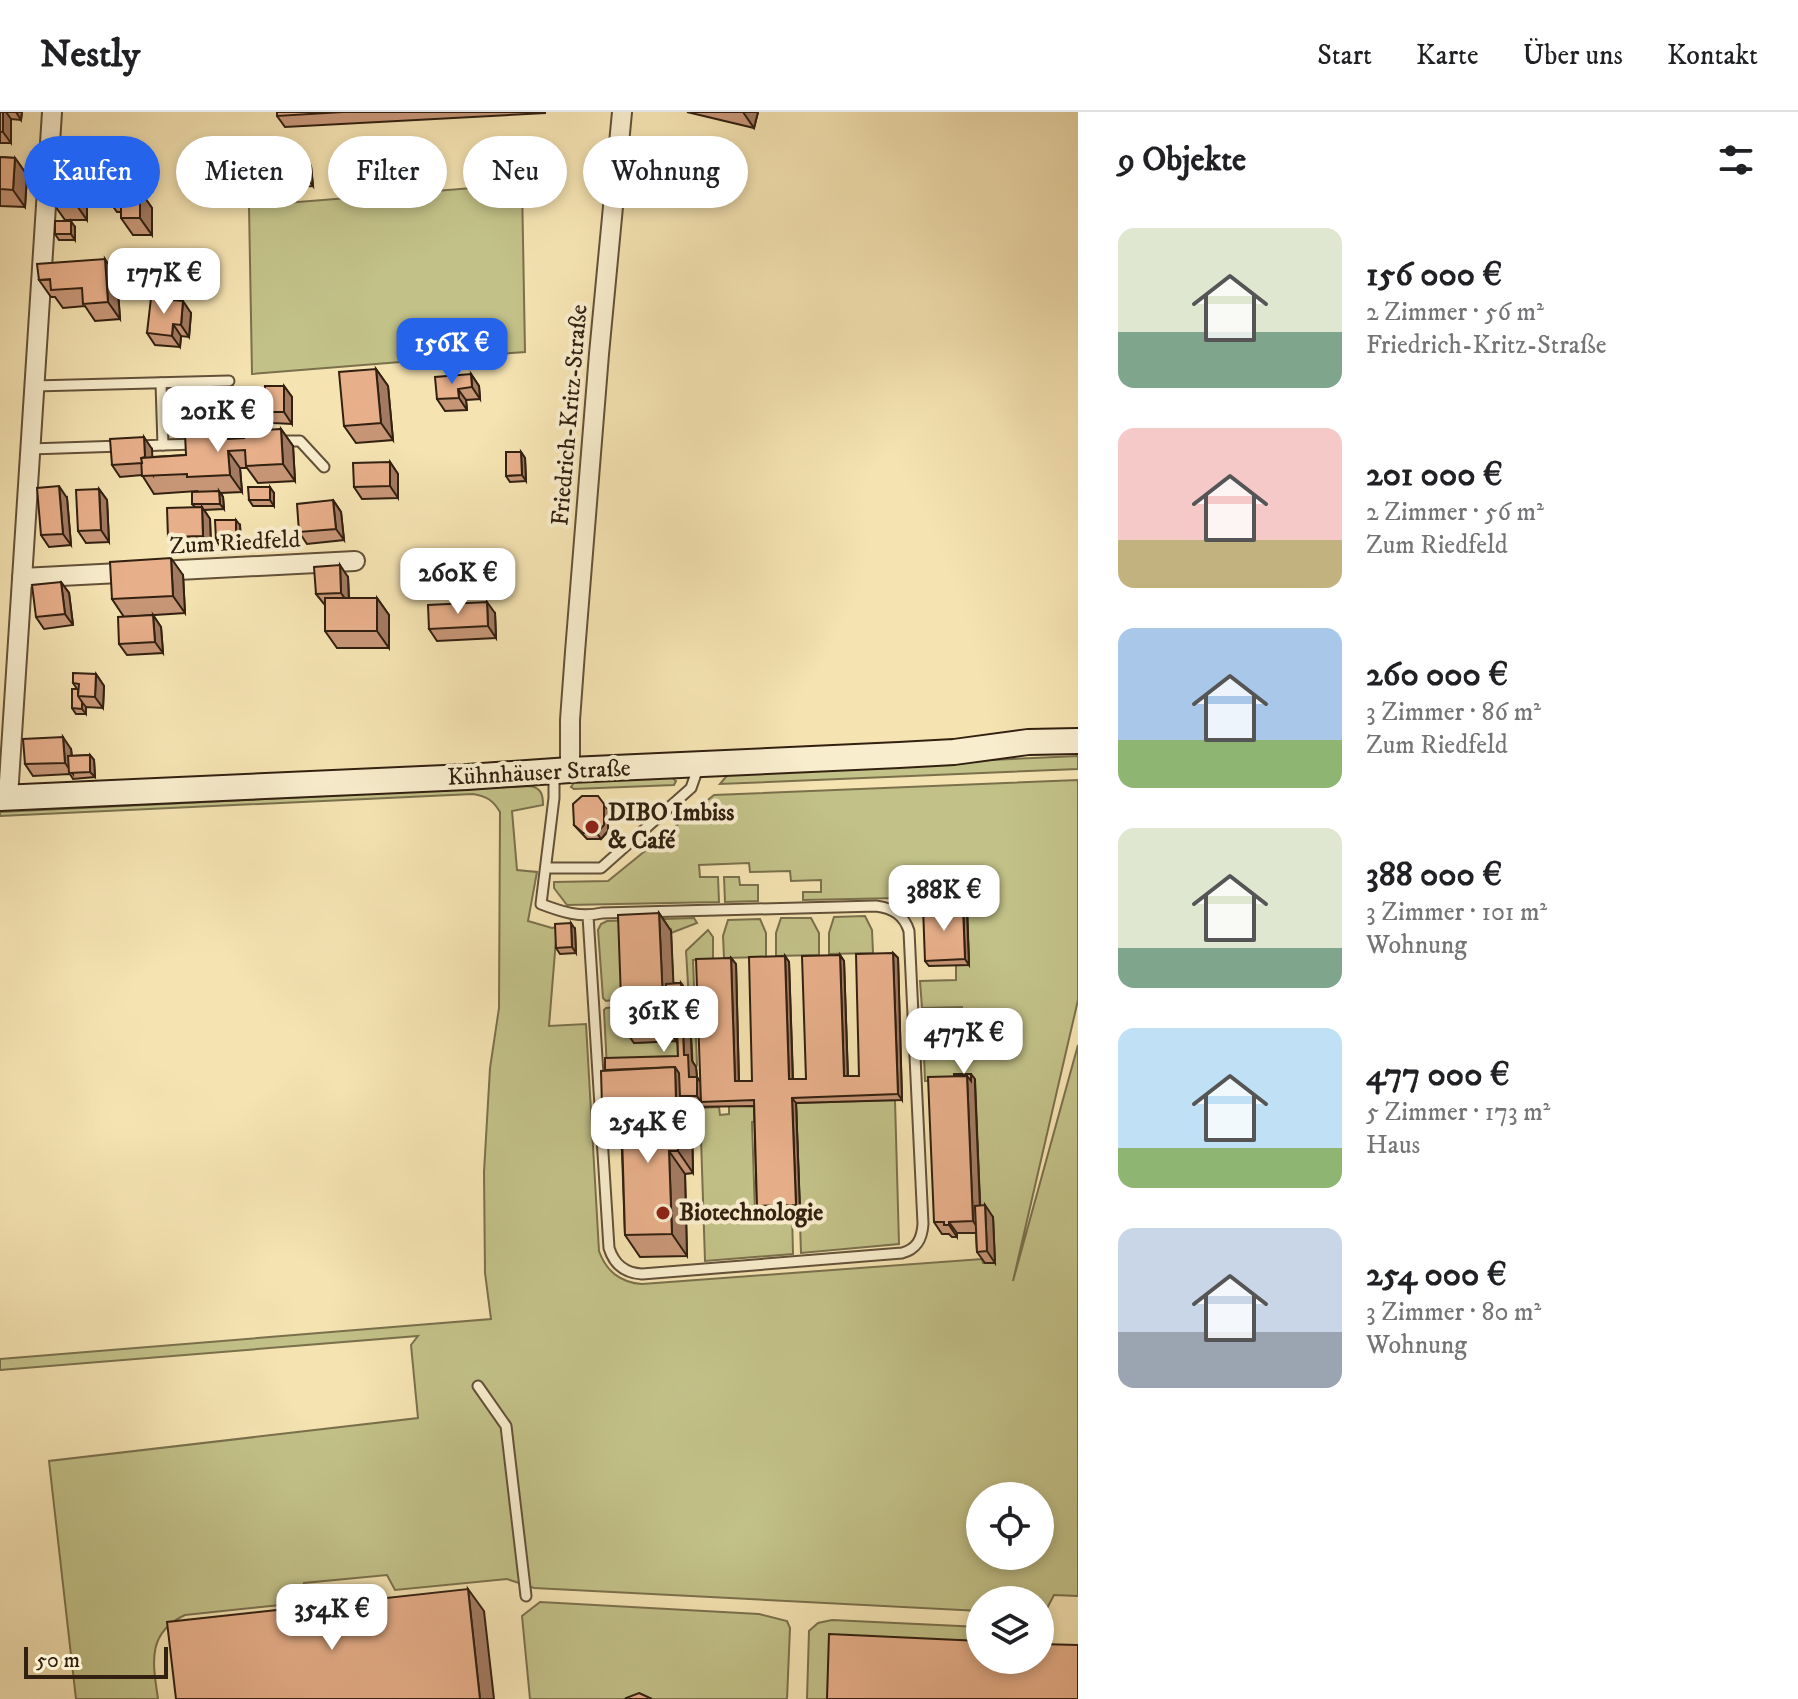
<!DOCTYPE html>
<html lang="de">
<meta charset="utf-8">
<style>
:root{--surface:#fff;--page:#f2f2f2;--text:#202124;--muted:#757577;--line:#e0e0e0;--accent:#2563eb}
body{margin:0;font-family:"IM FELL DW Pica",serif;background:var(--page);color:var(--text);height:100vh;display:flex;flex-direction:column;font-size:30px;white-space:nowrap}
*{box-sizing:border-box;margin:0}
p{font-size:26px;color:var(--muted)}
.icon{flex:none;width:44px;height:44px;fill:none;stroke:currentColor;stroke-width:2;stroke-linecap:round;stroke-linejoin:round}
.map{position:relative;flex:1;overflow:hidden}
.side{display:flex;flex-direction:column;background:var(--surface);width:720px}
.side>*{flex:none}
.top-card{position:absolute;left:24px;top:24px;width:760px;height:72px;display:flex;gap:16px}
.controls{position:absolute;left:966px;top:1370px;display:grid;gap:16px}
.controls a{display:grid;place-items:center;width:88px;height:88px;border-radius:50%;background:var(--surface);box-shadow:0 4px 12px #0003;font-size:40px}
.scale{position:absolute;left:24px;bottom:20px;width:144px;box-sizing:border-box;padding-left:8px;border:4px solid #322010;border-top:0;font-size:22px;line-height:28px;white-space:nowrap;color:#322010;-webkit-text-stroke:6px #f8edcd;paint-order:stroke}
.price{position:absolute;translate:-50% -68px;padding:0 18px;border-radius:16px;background:#fff;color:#222;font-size:26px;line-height:52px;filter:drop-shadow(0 2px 4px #0008)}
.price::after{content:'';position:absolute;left:50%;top:48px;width:24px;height:18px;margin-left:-12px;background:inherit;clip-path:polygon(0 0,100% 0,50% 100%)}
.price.active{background:var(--accent);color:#fff}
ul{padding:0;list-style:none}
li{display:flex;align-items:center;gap:24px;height:200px;padding:0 40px}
li span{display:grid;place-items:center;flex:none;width:224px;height:160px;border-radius:16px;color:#555}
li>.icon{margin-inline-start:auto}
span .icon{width:96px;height:96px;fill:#fffc;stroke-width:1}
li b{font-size:34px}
h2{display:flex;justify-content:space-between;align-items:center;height:96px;padding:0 40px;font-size:34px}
.pill{padding:0 28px;border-radius:36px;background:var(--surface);box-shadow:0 4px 12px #0003;font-size:28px;line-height:72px}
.pill.active{background:var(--accent);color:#fff}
header{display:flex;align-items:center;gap:48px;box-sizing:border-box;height:112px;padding:0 40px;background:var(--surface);border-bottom:2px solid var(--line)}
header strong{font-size:38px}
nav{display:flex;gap:44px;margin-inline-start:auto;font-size:28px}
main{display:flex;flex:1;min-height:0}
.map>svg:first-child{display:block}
</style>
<header>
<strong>Nestly</strong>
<nav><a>Start</a><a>Karte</a><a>Über uns</a><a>Kontakt</a></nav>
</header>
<main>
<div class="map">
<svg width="1078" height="1587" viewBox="0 0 1078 1587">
<rect width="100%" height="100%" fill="#f5e3b2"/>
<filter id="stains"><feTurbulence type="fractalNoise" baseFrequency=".0025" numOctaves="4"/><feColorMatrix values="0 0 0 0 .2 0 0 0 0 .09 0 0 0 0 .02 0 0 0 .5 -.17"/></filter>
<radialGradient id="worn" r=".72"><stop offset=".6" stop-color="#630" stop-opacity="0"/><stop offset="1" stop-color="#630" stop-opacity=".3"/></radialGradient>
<g fill="#c2c188" stroke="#7a704c" stroke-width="2" fill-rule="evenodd">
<path d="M522,72L525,240L252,262L249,94Z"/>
<path d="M1078,644V657L720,672L730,660Z"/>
<path d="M670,664L676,669L674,673L574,677L571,675L575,669Z"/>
<path d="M1078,668V888L1013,1169L1078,933V1484L1054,1483L1044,1502H1040V1488H980V1499L534,1476L507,1467L395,1478L387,1463L304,1471L299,1491L185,1503C146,1521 153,1552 158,1587H76L49,1349L418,1306L411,1233L418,1224L0,1258V1247L491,1207L485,1161L484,1060L490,956L499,896L500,700C493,688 486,684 473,682L0,704V700L530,674C541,676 543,682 543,693L512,699L517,758L537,760L528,809L552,816L557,815L549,914L586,912L599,1139C606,1159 621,1171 642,1172L982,1147L983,1151H995L981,1105L974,967L925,969L923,915L950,914L953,905L963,904L962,895L922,896L920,869L956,868V853H969L967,785L948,784C938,765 919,765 899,765L900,786L803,788V780H821V768L791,769L790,759L750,760L749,751L699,753L700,765H718L719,790L567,793L554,776V770L608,769L714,683ZM980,1384H1040V1444H980Z"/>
<path d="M724,765H739L740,773H758V789L725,790Z"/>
<path d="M865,804L872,818L873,841L829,842V821L834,805Z"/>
<path d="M694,806L697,811L671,821V819L633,885L606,889L603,886L598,818L601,812L607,809Z"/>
<path d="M781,806H811L819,821V843L776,844V821Z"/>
<path d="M760,807L766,821V845L724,846L723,824L728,808Z"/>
<path d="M708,818L713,825V847L693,848L697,953L696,955H693L686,839Z"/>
<path d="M621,895L633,896L635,931L675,929L674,895H684L687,955L607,957L604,898L606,896Z"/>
<path d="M895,988L899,1132L801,1141L796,991Z"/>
<path d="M729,994H758V1009L752,1010L755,1100L792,1099L793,1142L705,1149L700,996L719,995L720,1003L729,1002Z"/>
<path d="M540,1490L759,1502L787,1509L790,1516L787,1587H530L522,1504Z"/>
<path d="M832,1508L980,1515V1548L843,1587H807L809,1519L818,1511Z"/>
</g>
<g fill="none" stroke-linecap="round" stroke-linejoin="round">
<g stroke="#635138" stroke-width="13">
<g id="lane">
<path d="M34,274L229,269"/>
<path d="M279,329H300L324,355"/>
<path d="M163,333L196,332"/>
<path d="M140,334L163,333L161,271"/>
<path d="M30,337L122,334"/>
<path d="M554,659V686L541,792C562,800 580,806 602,801L876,794C893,796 904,803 909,819L923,1112C922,1127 917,1137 902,1141L642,1162C624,1161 614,1152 609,1136L588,804"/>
<path d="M547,756H601L691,676L698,656"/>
<path d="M478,1274L506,1314L526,1484"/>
</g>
</g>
<g stroke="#635138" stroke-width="22">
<g id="street">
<path d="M22,466L355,449"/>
<path d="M570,658V608L575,540L599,242L622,0"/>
<path d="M8,685L52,0"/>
</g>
</g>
<g stroke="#322010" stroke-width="28">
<path id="secondary" d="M0,686L467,665L570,658L899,643L954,640L1028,630L1078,629"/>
</g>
<use href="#lane" stroke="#f8edcd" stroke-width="9"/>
<use href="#street" stroke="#f8edcd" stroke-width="18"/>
<use href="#secondary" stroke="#f8edcd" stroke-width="24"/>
</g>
<g fill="#c79677" stroke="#322010" stroke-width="2">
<path d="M0,0H22L21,8L11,7V31H0Z"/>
<path d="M277,0H545V1L285,15L277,4Z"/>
<path d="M687,0H758L754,16Z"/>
<path d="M0,45L15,46L27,63L25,95L0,94Z"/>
<path d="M145,54V86L152,96V123H133L121,106V100H117L109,89H87V108H65L53,91V56H105Z"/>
<path d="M311,54L313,74L237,78L229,66Z"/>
<path d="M75,115V128H59L55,122Z"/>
<path d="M117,165L120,207L95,209L85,194L63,196L55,185H51L39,168Z"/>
<path d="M191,201L189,225L181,224L180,235L155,233L147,221Z"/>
<path d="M376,257L388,274L393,328L356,331L344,314Z"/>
<path d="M471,262L479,274L480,287L466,288L467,298L445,299L437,287Z"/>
<path d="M284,274L292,285V312L273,311L270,306H257L249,294L265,281Z"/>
<path d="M281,317L293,334L295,369L258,371L247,356H240L242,380L221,381L223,385L224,397L204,398L210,407L211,436L176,437L168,425L195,395L192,392L197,379L154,382L142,363L120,365L112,353L152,337V345L186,343L227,320L232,326H244Z"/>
<path d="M521,340L525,346L526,369L510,370L506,364Z"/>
<path d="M390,350L398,362V386L362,387L354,375Z"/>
<path d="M99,377L107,388L109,430L86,431L78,419Z"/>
<path d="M274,381V394H253L249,388Z"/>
<path d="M67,386L71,433L49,435L41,423Z"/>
<path d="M333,388L341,400L344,428L307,432L299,420Z"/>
<path d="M240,413L241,434H220L216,428Z"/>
<path d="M486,442L494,454L496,482L467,484L459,472Z"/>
<path d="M183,463L185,501L124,505L112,487Z"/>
<path d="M348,465L349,486H377L389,503V536H337L325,519V493L316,482Z"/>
<path d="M61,470L69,481L73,513L44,517L36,505Z"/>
<path d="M495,501L496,526L437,529L429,517Z"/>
<path d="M153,503L161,515L163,541L127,543L119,532Z"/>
<path d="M96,562L104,574L103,596L86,595V602H76L72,596L77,577L73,571Z"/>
<path d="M71,637L72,644L90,643L94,648L95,665L73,667L70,662L33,664L25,652Z"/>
<path d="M608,698V719L601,727H587L574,713Z"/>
<path d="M967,800L969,853L929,854L925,849Z"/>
<path d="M659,801L671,819L673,871H681L689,883L692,949L696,955L697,965L700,971L731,846L736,852L739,969H752L785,844L789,850L793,967H806L840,843L844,849L848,964H859L893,841L898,846L902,988L796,991L800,1099L761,1100L757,1094L754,994L688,995V1005L692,1010L693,1061L685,1062L687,1144L640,1145L625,1123L621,1012H615L602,995L678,944L676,895H674L676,929L634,931L622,914Z"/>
<path d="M575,817L576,841L560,842L556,836Z"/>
<path d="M975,967L980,1094L993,1105L995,1151H985L977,1140L976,1121H957V1125H952L949,1122H942L934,1110Z"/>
</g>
<g fill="#a27a61" stroke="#322010" stroke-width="2">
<path d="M3,0H6L11,7V31L3,20Z"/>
<path d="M16,0H22L21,8Z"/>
<path d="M743,0H758L754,16Z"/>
<path d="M133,36L145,54V86L152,96V123L140,106L133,79Z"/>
<path d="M303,42L311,54L313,74L304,62Z"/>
<path d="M15,46L27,63L25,95L13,78Z"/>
<path d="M75,71L87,89V108L75,91Z"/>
<path d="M71,109L75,115V128L71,122Z"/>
<path d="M105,147L117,165L120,207L108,190Z"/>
<path d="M183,189L191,201L189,225L181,213Z"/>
<path d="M173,212L181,224L180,235L172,224Z"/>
<path d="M376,257L388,274L393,328L381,311Z"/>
<path d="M471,262L479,274L480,287L472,275Z"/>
<path d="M284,274L292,285V312L284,300Z"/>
<path d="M458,277L466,288L467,298L459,286Z"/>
<path d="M281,317L293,334L295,369L283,352Z"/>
<path d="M144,325L152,337L153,363L145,351Z"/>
<path d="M228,339L240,356L242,380L230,363Z"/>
<path d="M521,340L525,346L526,369L522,363Z"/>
<path d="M390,350L398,362V386L390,374Z"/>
<path d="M59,374L67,386L71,433L63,422Z"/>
<path d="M270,375L274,381V394L270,388Z"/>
<path d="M99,377L107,388L109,430L101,418Z"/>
<path d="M219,379L223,385L224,397L220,392Z"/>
<path d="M333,388L341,400L344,428L336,417Z"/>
<path d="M202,395L210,407L211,436L203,424Z"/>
<path d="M236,408L240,413L241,434L236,428Z"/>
<path d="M486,442L494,454L496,482L488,470Z"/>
<path d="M171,446L183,463L185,501L173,484Z"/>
<path d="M340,453L348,465L349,492L341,481Z"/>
<path d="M61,470L69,481L73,513L65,502Z"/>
<path d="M377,486L389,503V536L377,519Z"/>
<path d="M487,490L495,501L496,526L488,514Z"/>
<path d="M153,503L161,515L163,541L155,530Z"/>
<path d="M96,562L104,574L103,596L95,585Z"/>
<path d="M82,590L86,595V602L82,597Z"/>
<path d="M63,625L71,637L73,662L65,651Z"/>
<path d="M90,643L94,648L95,665L90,660Z"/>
<path d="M604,692L608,698V719L601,727L597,721Z"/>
<path d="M963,794L967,800L969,853L965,847Z"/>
<path d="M659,801L671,819L674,883H666L674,895L676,929L664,912Z"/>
<path d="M571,811L575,817L576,841L572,835Z"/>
<path d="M893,841L898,846L902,988L898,982Z"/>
<path d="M840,843L844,849L848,970L844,964Z"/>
<path d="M785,844L789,850L793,973L789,967Z"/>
<path d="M731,846L736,852L739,975L735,969Z"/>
<path d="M681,871L689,883L692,949L696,955L697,965L705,977L701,990L697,984L689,965L684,943Z"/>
<path d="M675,955L687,973L680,984L688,995V1005L692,1010L693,1061L678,1039Z"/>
<path d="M971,962L975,967V975L981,1121L973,1109L967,964Z"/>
<path d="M792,986L796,991L800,1099L796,1093Z"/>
<path d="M669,1039L685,1062L687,1144L672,1122Z"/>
<path d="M985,1093L993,1105L995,1151L987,1139Z"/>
<path d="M949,1110L957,1121V1125L949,1113Z"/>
<path d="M468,1477L484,1499L494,1587H480Z"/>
</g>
<g fill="#e7af8a" stroke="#322010" stroke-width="2">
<rect x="0" y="0" width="3" height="20"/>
<path d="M277,0H343L277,4Z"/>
<path d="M105,36H133V79H140V106H121V83H105V72L75,71V91H53V56H105Z"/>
<path d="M303,42L304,62L229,66L228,46Z"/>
<path d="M0,45L15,46L13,78L0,77Z"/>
<rect x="55" y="109" width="16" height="13"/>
<path d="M105,147L108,190L83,192L82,176L51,178L50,167L39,168L37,152Z"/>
<path d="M151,186L183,189L181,213L173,212L172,224L147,221Z"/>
<path d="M376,257L381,311L344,314L339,260Z"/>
<path d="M471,262L472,275L458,277L459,286L437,287L435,265Z"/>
<path d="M265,274H284V300H265V295L249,294V281H265Z"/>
<path d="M281,317L283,352L246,354L245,338L228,339L230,363L187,365V362L142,364L141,346L186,343L185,322L227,320L228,327L244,326L243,319Z"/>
<path d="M144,325L145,345L141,346L142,351L112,353L110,327Z"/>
<path d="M506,340H521L522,363L506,364Z"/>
<path d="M390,350V374L354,375L353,351Z"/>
<path d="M59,374L63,422L41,423L37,376Z"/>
<path d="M248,375H270V388H249Z"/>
<path d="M99,377L101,418L78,419L76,378Z"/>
<path d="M219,379L220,392H192V380Z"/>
<path d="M333,388L336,417L299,420L297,392Z"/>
<path d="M202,395L203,424L168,425L167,396Z"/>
<path d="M215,408H236V428H216Z"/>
<path d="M486,442L488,470L459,472L457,445Z"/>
<path d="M171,446L173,484L112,487L110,450Z"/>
<path d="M340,453L341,481L316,482L314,455Z"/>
<path d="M61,470L65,502L36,505L32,473Z"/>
<rect x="325" y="486" width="52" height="33"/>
<path d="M487,490L488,514L429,517L428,493Z"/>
<path d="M153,503L155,530L119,532L118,505Z"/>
<path d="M73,561L96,562L95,585L78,584L79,572L73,571Z"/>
<path d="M72,577H78V584L82,590V597L72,596Z"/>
<path d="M63,625L65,651L25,652L23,627Z"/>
<path d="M90,643V660L69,661L68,644Z"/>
<path d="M582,684H598L604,692V713L597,721H583L574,713L573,692Z"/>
<path d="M963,794L965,847L925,849L923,795Z"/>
<path d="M659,801L664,912L622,914L618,803Z"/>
<path d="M571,811L572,835L556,836L555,812Z"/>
<path d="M893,841L898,982L792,986L796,1093L757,1094L754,988L701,990L696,847L731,846L735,969H752L749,845L785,844L789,967H806L802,844L840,843L844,964H859L856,842Z"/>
<path d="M681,871L684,943H688L689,965H697V984H680L679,961L675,955L605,958V946L678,944L676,883H666V872Z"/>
<path d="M675,955L676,988L621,989V995H602L601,959Z"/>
<path d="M954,962H971V969L967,964H954Z"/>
<path d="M967,964L973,1109L949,1110V1113H944V1110H934L928,965Z"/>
<path d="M676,988L678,1039H669L672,1122L625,1123L621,989Z"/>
<path d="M985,1093L987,1139L977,1140L975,1094Z"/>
<path d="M468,1477L480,1587H176L167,1510Z"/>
<path d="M829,1522L980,1529V1548H1040V1532L1078,1533V1587H827Z"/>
<path d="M639,1581L652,1587H625L626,1586Z"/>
</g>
<g fill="#8f2418" stroke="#f8edcd" stroke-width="3">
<circle cx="592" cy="715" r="8"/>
<circle cx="663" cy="1101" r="8"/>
</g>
<g text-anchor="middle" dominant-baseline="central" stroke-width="8" stroke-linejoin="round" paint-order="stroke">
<g font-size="24" fill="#322010" stroke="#f8edcd">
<text transform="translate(570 303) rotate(-85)">Friedrich-Kritz-Straße</text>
<text transform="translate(235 431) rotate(-3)">Zum Riedfeld</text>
<text transform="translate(539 661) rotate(-3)">Kühnhäuser Straße</text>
</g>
<g font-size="24" font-weight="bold" fill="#322010" stroke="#f8edcd" text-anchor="start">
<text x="608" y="701">DIBO Imbiss<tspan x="608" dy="28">&amp; Café</tspan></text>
<text x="679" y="1101">Biotechnologie</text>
</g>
</g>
<rect width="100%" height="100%" filter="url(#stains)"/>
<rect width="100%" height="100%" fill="url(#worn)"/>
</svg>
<div class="controls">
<a><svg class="icon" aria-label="locate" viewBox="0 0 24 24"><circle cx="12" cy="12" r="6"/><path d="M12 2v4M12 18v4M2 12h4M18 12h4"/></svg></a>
<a><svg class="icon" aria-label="layers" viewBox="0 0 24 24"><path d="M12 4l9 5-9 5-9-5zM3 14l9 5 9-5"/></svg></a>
</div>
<div class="scale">50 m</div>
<b class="price" style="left:164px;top:204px">177K €</b>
<b class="price active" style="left:452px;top:274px">156K €</b>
<b class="price" style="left:218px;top:342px">201K €</b>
<b class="price" style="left:458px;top:504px">260K €</b>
<b class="price" style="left:944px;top:821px">388K €</b>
<b class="price" style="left:664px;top:942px">361K €</b>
<b class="price" style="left:964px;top:964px">477K €</b>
<b class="price" style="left:648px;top:1053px">254K €</b>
<b class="price" style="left:332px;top:1540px">354K €</b>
<div class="top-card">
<a class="pill active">Kaufen</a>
<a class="pill">Mieten</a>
<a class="pill">Filter</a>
<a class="pill">Neu</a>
<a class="pill">Wohnung</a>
</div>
</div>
<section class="side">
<h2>9 Objekte<svg class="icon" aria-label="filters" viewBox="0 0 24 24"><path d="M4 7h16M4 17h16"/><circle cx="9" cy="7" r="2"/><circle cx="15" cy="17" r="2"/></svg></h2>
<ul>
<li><span style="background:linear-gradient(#dfe7d0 65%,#7fa58c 0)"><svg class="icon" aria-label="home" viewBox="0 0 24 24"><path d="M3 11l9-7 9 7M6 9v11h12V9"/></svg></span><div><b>156 000 €</b><p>2 Zimmer · 56 m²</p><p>Friedrich-Kritz-Straße</p></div></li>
<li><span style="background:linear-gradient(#f6c9c9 70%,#c2b280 0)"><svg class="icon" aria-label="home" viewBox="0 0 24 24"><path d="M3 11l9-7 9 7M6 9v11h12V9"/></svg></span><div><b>201 000 €</b><p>2 Zimmer · 56 m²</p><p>Zum Riedfeld</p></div></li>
<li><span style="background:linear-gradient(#a9c7e8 70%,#8fb573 0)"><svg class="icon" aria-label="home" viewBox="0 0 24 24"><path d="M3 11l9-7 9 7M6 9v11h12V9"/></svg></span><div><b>260 000 €</b><p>3 Zimmer · 86 m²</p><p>Zum Riedfeld</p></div></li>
<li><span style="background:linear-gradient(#dfe7d0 75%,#7fa58c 0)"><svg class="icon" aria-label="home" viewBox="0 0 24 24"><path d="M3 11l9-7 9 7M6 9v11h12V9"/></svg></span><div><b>388 000 €</b><p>3 Zimmer · 101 m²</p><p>Wohnung</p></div></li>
<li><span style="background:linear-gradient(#bfe0f5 75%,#8fb573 0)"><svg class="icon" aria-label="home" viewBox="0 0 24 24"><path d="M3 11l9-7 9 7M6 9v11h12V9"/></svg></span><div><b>477 000 €</b><p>5 Zimmer · 173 m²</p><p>Haus</p></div></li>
<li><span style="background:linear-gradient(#c9d6e8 65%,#9aa5b1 0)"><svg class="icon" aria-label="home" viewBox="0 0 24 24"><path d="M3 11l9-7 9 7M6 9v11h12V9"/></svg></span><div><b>254 000 €</b><p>3 Zimmer · 80 m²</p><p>Wohnung</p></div></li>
</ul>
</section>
</main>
